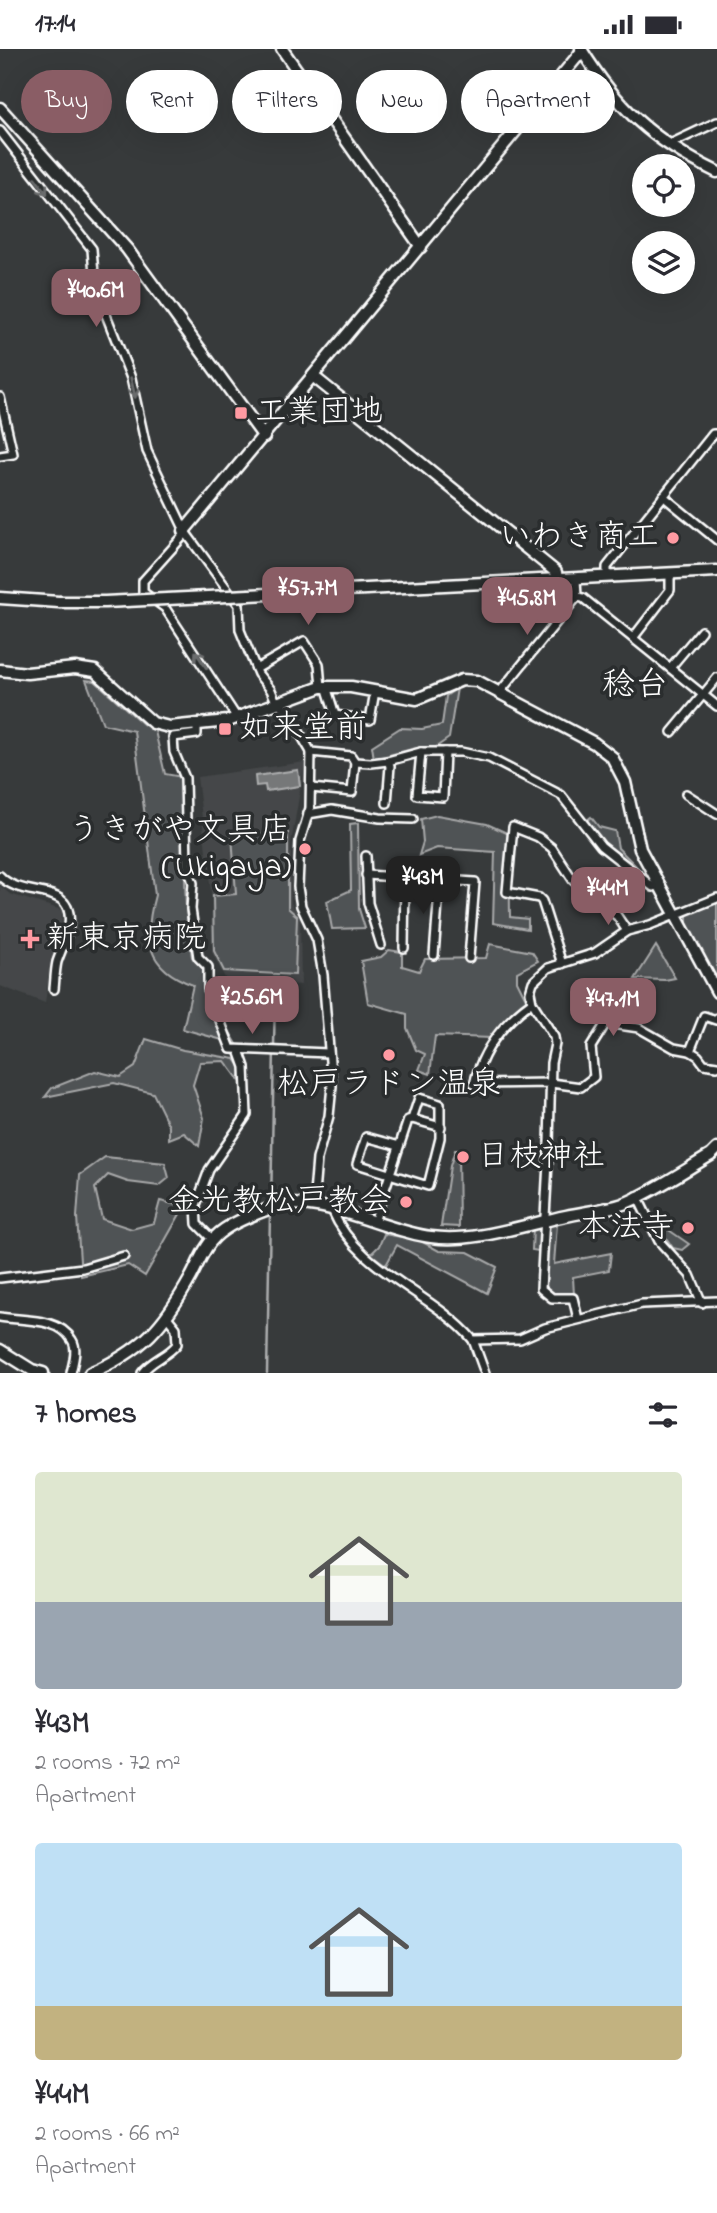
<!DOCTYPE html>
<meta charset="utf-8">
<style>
:root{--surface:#fff;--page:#f2f2f3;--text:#2b2b33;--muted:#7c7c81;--accent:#8a5d65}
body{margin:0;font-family:"Indie Flower","Klee One",sans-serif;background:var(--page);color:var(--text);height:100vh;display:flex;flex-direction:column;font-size:26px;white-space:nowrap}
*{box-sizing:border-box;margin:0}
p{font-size:23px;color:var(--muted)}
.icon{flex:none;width:38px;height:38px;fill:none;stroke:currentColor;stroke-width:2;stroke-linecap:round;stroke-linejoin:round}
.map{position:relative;height:1324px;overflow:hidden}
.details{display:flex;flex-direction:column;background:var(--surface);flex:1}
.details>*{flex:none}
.banner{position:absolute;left:21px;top:21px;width:676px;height:63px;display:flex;gap:14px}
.controls{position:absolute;left:632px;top:105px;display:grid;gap:14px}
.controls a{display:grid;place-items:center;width:63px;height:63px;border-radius:50%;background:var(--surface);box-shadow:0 7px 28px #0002;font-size:35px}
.price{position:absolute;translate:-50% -60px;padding:0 16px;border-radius:14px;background:var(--accent);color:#fff;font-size:23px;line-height:46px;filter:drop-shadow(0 2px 4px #0008)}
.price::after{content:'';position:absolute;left:50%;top:42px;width:21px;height:16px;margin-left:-10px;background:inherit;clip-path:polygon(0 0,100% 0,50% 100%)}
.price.selected{background:#222;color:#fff}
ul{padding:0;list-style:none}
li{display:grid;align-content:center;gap:14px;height:371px;padding:0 35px}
li span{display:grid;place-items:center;height:217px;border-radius:7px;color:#555}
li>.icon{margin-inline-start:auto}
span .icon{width:126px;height:126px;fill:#fffc;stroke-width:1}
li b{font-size:30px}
h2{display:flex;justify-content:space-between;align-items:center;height:84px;padding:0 35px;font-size:30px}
.tag{padding:0 24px;border-radius:32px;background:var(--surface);box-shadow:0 7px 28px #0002;font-size:24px;line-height:63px}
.tag.selected{background:var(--accent);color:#fff}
.status{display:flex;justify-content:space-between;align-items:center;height:49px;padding:0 35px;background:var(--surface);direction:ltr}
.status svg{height:19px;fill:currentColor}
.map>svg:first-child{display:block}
</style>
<div class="status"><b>17:14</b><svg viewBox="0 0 49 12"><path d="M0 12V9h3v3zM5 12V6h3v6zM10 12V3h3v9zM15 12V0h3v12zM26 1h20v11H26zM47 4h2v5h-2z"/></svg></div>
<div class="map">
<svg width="717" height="1324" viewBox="0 0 717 1324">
<rect width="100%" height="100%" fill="#373a3b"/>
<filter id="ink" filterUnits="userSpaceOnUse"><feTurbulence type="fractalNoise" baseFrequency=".0143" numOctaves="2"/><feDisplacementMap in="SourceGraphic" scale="14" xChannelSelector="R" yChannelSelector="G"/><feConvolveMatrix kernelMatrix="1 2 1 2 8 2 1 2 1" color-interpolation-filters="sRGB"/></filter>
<g filter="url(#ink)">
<g fill="#444748">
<path d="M305,713L291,794V854L300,868L301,936L226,931L212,903L211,843L197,728Z"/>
<path d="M0,837L10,845L62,861V878L51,912L45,954L0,937Z"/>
</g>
<g fill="#505354" stroke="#a8a9aa" stroke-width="2">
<path d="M86,631L95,632L143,675L155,682L165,725L182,728L186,861L192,908L208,925L205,942L237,995L183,980L193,936C146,919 143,890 155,846L134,682L103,675Z"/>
<path d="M457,639L449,689L436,698L412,700L374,710L372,697L400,679L422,680L442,676L446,647Z"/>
<path d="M437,766L487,775L509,785L510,868L528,870V880L493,874L495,803L437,799L419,806L423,793L421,770Z"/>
<path d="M591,768L599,778L615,782L618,799L646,827L644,828L603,795L586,772Z"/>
<path d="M358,774L359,860L365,879L332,880L327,852L351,841L350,775Z"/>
<path d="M288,784V859L297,867L295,926L224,922L214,902L213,847L236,845L232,786Z"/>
<path d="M717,852V931L687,877V865Z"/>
<path d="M490,895L532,903L538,912L517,923V932L527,952L517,959L492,989L435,987L430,1025L419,1021L425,1005L416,1001L407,979V965L368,954L361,912L381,908L389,901L402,903V917L419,922L425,910L486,909Z"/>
<path d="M656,897L675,929L665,931L635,930Z"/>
<path d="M146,990L183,1001L235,1010L242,1020L239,1031L225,1012L200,1013L193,1036L204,1069L199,1097L184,1084L169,1090V1077L153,1044L114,1034L45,1048L52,1039L95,1022L120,1028L135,1018Z"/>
<path d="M455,1101H458L459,1178L441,1177L450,1117Z"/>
<path d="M105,1108L165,1114L169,1129L159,1137L128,1133L108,1126L95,1139L102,1170L132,1180L154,1174L160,1152L178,1156L180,1165L145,1227L128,1216L81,1227L77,1168L80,1126Z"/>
<path d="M557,1175L554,1215L611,1204L609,1221L573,1228L574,1246L552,1247L542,1239L545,1203L532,1201L533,1179Z"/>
<path d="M663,1177L689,1195L682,1201L673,1199L660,1180Z"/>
<path d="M384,1185L419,1191L439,1202L468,1203L497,1218L487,1244L397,1196L386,1216L371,1205L379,1197Z"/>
</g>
<path fill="#767879" stroke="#adaeaf" stroke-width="2" d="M298,721L300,737L266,742L265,736L256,737L255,727Z"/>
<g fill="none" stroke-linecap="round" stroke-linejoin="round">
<g stroke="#adaeaf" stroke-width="2.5">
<path d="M271,1158L275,944"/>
<path d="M267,1324L270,1164"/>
</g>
<g stroke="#fff" stroke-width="12">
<g id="minor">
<path d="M0,82L92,200L95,238L131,329L147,402L186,484L143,532V543L165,559L237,669"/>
<path d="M668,96L717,73"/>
<path d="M0,348L13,405L0,407"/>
<path d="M663,447L717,491"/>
<path d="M186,484L239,556L240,581L258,625L271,641L276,653"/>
<path d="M607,528V518L713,385H717"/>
<path d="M576,530L577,548L583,549L717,657"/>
<path d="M633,589L670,541V525"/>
<path d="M670,619L701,582"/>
<path d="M256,620L304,592L319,615L321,638"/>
<path d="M326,637L335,666L370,671L375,642"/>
<path d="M499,644L577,548"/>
<path d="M278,652L288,664L311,703L310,759L300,792L298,838L301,857L317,891L323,926L332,1037L329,1067L317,1110L313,1157"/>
<path d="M197,677V685L173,688L174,703L185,729L187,815L193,834L191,860L198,908L208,918V940L231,1000L328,1004"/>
<path d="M672,683L717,629"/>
<path d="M311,703L351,707L355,713L371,714L388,712L421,703H461L489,709L561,746L601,797L653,838L661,836"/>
<path d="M421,703L417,746L443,748L445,703"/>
<path d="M311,739L352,743L355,713"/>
<path d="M686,745L717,765"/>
<path d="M387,754L390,717L388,712"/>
<path d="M308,765L332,761L380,769L413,770"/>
<path d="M366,807L368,854L381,896"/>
<path d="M366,826L475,833L469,909"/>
<path d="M0,827C23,852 75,831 69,877C67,890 61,901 57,913C55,922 55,931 54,940"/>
<path d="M404,899L405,828"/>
<path d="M434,906L440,830"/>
<path d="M562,915L542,852L539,849L507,843L513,778L538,788L552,799L573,831L617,867L627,882"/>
<path d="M532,953C504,973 482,1001 474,1035L551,1034L581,1038L594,1028L591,998L606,974L639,979L674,999L690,1002L698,1007L704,1015L717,1017"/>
<path d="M690,1002L704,967L716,971L717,969"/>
<path d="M412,1070L441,1078"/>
<path d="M637,1147L659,1192L690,1226L702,1254"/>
<path d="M332,1161C358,1223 432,1243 473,1291L520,1290L545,1279L642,1255L717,1252"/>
<path d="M374,1173C385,1139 397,1105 408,1071L412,1070L419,1049L440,1055V1089L428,1137L357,1115L366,1088L399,1097"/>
<path d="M212,1190L197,1175L196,1156L209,1121L247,1066L245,1018L239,1001"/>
<path d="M0,1229L83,1219L124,1207"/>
<path d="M0,1268C23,1272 59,1268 72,1291C78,1300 73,1314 71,1324"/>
<path d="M578,1270L573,1249H552L541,1240L549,1095L551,1014L555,995L554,988L532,953L530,943L533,933L548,919L595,904L627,882L650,876L717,849"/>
<path d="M473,1291L485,1324"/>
<path d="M142,1324C151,1311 168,1307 177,1295L176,1279L167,1268"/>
</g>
</g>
<g stroke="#fff" stroke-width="15">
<g id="tertiary">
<path d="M282,0L421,198"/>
<path d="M581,0C618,60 653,92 717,123"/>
<path d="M0,59L127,200L264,388"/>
<path d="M314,328L556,523L557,531"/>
<path d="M184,482L582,2"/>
<path d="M249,546L717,522"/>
<path d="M0,549L59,553"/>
<path d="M0,621L27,624L75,619L95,622L153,674L169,678L228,672L321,638H351L417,650L462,631L477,632L594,694L612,708L625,733L640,800L717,943"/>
<path d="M0,1301L32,1321L43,1324"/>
<path d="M90,1324C142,1302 164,1277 191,1228C198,1215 204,1198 215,1188C229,1174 253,1166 271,1159C318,1143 383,1182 431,1188C475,1194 523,1176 566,1167C584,1163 605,1161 623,1155C650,1145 685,1121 711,1106L717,1100"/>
</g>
</g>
<use href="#minor" stroke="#2a2d2e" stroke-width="7"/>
<use href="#tertiary" stroke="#2a2d2e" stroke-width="10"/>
<g stroke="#fff" stroke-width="15" stroke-linecap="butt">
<path id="tertiary-bridge" d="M59,553H105L249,546"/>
</g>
<use href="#tertiary-bridge" stroke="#2a2d2e" stroke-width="10"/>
</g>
<defs><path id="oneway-shaft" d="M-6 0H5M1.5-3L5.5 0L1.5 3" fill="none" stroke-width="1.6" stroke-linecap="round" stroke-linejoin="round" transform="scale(1.75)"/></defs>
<g stroke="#6a6c6d">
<use href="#oneway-shaft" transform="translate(41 137) rotate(53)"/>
<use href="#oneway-shaft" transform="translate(133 339) rotate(77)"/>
<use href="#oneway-shaft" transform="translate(201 611) rotate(-124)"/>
</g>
</g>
<g fill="#ff9aa2" stroke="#2a2d2e" stroke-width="2.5">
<rect x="234" y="357" width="14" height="14" rx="3.5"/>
<circle cx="673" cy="489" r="7"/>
<rect x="218" y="673" width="14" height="14" rx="3.5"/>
<circle cx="305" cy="800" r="7"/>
<path d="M26.5 879.5h7v7h7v7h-7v7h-7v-7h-7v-7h7z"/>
<circle cx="389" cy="1006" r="7"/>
<circle cx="463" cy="1108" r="7"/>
<circle cx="406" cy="1153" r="7"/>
<circle cx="688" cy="1179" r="7"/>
</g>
<g text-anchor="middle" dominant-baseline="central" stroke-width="7" stroke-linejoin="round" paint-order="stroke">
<g font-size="32" fill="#fff" stroke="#2a2d2e" text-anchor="start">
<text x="255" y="364">工業団地</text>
<text x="659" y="489" text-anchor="end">いわき商工</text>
<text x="239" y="680">如来堂前</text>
<text x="291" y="782" text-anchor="end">うきがや文具店<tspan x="291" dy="37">(Ukigaya)</tspan></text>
<text x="46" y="890">新東京病院</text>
<text x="389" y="1036" text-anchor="middle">松戸ラドン温泉</text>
<text x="477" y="1108">日枝神社</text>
<text x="392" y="1153" text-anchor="end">金光教松戸教会</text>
<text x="674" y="1179" text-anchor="end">本法寺</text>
</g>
<g font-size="33" fill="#fff" stroke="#2a2d2e">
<text x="635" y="637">稔台</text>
</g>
</g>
</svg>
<div class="controls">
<a><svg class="icon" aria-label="locate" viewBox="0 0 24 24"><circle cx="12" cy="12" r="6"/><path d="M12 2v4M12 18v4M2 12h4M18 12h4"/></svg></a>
<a><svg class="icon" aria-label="layers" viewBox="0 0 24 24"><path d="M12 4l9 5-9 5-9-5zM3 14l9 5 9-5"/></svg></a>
</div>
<b class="price" style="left:96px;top:280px">¥40.6M</b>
<b class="price" style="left:308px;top:578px">¥57.7M</b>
<b class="price" style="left:527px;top:588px">¥45.8M</b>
<b class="price selected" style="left:423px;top:867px">¥43M</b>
<b class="price" style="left:608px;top:878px">¥44M</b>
<b class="price" style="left:252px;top:987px">¥25.6M</b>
<b class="price" style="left:613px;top:989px">¥47.1M</b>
<div class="banner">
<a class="tag selected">Buy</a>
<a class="tag">Rent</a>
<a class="tag">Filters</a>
<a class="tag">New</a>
<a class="tag">Apartment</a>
</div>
</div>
<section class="details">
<h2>7 homes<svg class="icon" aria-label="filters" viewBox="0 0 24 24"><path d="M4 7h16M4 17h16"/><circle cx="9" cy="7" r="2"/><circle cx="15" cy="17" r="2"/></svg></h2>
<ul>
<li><span style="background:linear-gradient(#dfe7d0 60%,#9aa5b1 0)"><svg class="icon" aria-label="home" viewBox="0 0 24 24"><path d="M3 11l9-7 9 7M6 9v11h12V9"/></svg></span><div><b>¥43M</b><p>2 rooms · 72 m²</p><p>Apartment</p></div></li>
<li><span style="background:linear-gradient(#bfe0f5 75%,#c2b280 0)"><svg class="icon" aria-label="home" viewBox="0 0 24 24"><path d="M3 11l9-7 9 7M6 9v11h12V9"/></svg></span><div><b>¥44M</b><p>2 rooms · 66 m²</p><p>Apartment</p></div></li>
</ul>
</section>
